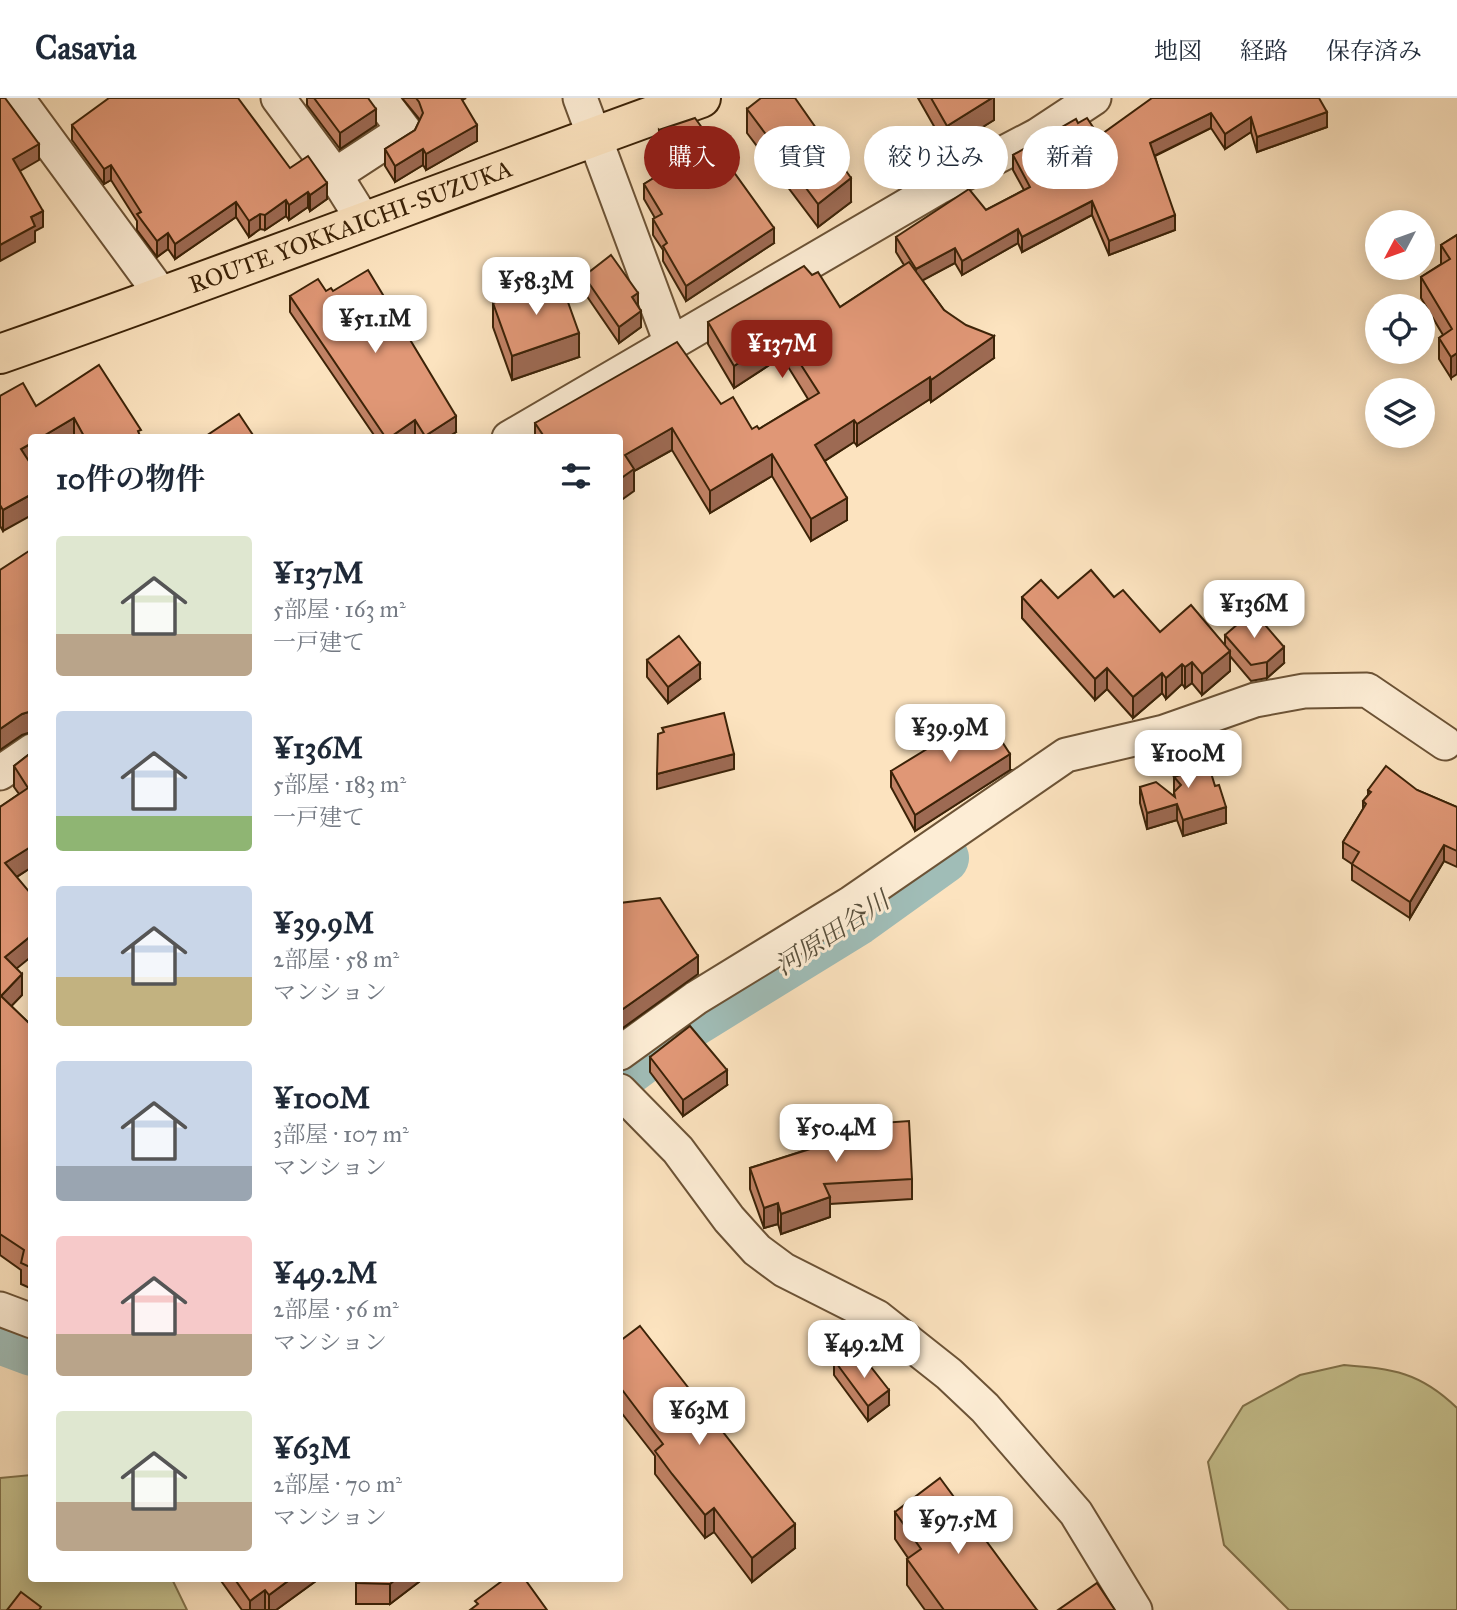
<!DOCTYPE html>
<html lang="ja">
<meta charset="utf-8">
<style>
:root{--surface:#fff;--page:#f2f2f3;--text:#1f2937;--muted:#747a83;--line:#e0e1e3;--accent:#8f2418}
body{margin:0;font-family:"IM FELL Great Primer","Noto Serif JP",serif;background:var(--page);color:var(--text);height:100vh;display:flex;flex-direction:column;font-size:26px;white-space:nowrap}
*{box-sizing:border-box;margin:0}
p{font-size:23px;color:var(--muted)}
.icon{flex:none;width:38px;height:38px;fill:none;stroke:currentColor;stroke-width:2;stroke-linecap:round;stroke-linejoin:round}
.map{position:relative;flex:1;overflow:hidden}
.panel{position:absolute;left:28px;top:336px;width:595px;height:1148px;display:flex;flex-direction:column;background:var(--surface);border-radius:7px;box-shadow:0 4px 18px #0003}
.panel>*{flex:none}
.banner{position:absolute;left:644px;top:28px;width:665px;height:63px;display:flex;gap:14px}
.needle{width:46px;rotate:229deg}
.controls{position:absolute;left:1365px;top:112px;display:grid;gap:14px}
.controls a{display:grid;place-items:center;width:70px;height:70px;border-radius:50%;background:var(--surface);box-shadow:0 4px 18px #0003;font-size:35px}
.price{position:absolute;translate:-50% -60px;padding:0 16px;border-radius:14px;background:#fff;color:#222;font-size:23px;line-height:46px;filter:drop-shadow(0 2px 4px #0008)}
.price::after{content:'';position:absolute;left:50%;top:42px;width:21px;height:16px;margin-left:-10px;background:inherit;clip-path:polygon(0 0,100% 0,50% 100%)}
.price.active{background:var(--accent);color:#fff}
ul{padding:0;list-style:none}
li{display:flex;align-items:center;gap:21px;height:175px;padding:0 28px}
li span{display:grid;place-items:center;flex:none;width:196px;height:140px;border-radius:7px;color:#555}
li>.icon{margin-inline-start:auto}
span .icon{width:84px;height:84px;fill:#fffc;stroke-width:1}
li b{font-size:30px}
h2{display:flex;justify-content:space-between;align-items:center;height:84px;padding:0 28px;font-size:30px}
.tag{padding:0 24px;border-radius:32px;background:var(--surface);box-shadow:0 4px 18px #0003;font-size:24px;line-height:63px}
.tag.active{background:var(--accent);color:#fff}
header{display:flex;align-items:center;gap:42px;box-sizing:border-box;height:98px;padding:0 35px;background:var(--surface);border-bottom:2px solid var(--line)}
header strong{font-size:33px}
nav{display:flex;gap:38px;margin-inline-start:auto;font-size:24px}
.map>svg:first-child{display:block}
</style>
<header>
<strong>Casavia</strong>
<nav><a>地図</a><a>経路</a><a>保存済み</a></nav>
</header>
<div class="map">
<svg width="1457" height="1512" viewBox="0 0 1457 1512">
<rect width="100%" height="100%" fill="#fce3bf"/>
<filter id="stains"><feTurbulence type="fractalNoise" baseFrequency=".00286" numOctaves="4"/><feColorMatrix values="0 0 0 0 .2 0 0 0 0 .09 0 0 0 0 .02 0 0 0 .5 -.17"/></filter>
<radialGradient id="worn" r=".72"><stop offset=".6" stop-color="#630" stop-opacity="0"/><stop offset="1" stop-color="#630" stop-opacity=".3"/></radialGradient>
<g fill="#c6c18e" stroke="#81724b" stroke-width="2">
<path d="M1344,1267C1393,1271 1420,1274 1457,1310V1512H1289L1224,1447L1208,1364L1243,1308L1300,1277Z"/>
<path d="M31,1377L32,1480L172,1481L187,1512H0V1380Z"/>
</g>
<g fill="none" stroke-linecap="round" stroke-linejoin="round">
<g stroke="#a0bdb7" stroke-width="52">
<path d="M620,977L691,924L858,821L943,760"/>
<path d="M0,1240L32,1252"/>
</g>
<g stroke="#6c5336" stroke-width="37">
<g id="minor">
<path d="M17,0L163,199"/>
<path d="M278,0L335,77L363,122"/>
<path d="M580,0L671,245"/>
<path d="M335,77L404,32L380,0"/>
<path d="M509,340L937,90L1038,37L1094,0"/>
<path d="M0,675L32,653"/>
<path d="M620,955L696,900L851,805L1066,657L1164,634L1255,602L1304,593L1367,592L1445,645"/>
<path d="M620,993L678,1052L729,1121L757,1152L784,1172L877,1219L949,1276L985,1310L1076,1415L1135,1512"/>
<path d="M0,1211L32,1223"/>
</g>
</g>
<g stroke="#3c2308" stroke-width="42">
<g id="major">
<path id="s1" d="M0,256C235,174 467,84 701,0"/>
</g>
</g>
<use href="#minor" stroke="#fdedd5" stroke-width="33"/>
<use href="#major" stroke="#fce3bf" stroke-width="38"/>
</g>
<g fill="#c18265" stroke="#3c2308" stroke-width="2">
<path d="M307,0H368L376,27L340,51L307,7Z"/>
<path d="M402,0H466L462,2L477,43L426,72L423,67L395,84L385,68V51L415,32L420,22Z"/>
<path d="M918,0H994V22L947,51Z"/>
<path d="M1230,1L1320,3L1327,29L1257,54L1251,34L1225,51L1211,30L1155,58L1175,132L1109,157L1092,117L1022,154L1018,145L962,177L955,165L922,182L944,212L994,260L931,304L930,301L857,348L854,344L825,363L847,422L811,443L772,378L710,415L672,352L634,373V393L620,340H535V325L721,306L752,331H759L808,301L787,267L782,270L777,262L734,290L708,246V224L840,209L904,167L896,154V139L986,112L1024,92L1013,72V57L1078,25L1099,38Z"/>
<path d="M747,11L851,104L818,129L747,35Z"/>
<path d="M72,27L290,70L327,101L310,113L308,109L289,122L286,118L265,132L260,131L249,139L236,119L175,161L168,151L157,159L137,132V123L111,82L104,86L72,42Z"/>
<path d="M659,32L774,145L686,203L663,163V152L653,137V121L655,120L644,101V86L665,73L661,68Z"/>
<path d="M1457,137L1451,280L1439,261V240L1443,237L1421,200V179L1441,166V147Z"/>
<path d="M584,178L638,207L641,229L619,245L584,194Z"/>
<path d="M326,193H333L456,334L447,340H417L415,338L413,340H376L290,214V198Z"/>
<path d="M493,205L579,259L512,282L493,229Z"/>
<path d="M0,298L141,338V340H32L30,366L3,433L0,428Z"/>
<path d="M1022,499L1058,500L1114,499L1160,534L1225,547V537L1284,565L1267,580L1251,583L1230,558V573L1202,597L1192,585L1185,590L1182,586L1166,601L1162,595L1133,620L1107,591L1095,602L1022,520Z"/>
<path d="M647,562L700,581L668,605L647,579Z"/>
<path d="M32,654V769L17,779L16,870L22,897L11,908L32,928V1191L21,1186V1172L0,1157V709L19,696L14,689V668Z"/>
<path d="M1181,659L1226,725L1183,738L1177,722L1147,731L1140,705V689L1174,698V679L1181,677Z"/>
<path d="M1010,672L915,733L891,689V673Z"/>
<path d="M1368,692H1417L1457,709V769L1444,763L1410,820L1352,782V766L1343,760V744L1363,711V703L1368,697Z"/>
<path d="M650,959L727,987L683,1018L650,974Z"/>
<path d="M825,1029L912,1081V1101L830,1106V1119L781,1136L778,1126L764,1130L750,1091V1070L825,1046Z"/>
<path d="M620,1243L795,1450L752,1484L714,1434L705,1440L655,1376V1358L620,1313Z"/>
<path d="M834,1262L889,1307L868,1323L834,1277Z"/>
<path d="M895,1414L1037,1512H925L907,1487V1461L908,1460L895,1441Z"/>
<path d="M219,1480H320L276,1512H242Z"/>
<path d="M356,1480H424L390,1506H356Z"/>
</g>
<g fill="#9d6a53" stroke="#3c2308" stroke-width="2">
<path d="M992,0H994V22L947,51V28Z"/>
<path d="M376,11V27L340,51V35Z"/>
<path d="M1327,14V29L1257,54V39Z"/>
<path d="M1211,15V30L1150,60V45Z"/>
<path d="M1251,19V34L1225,51V36Z"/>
<path d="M477,27V43L426,72V56Z"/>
<path d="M39,46V62L13,77V61Z"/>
<path d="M423,51V67L395,84V68Z"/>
<path d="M111,67V82L104,86V71Z"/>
<path d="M851,80V104L818,129V106Z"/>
<path d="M327,85V101L310,113V97Z"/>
<path d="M308,94V109L289,122V107Z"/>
<path d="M286,102V118L265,132V117Z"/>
<path d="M1092,103V117L1022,154V139Z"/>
<path d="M236,104V119L175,161V146Z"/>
<path d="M43,113V129L35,133V144L0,163V147L31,119Z"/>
<path d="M260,116V131L249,139V123Z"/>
<path d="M1175,117V132L1109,157V143Z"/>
<path d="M774,130V145L686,203V188Z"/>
<path d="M1018,131V145L962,177V163Z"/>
<path d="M168,135V151L157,159V143Z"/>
<path d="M955,150V165L916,186V171Z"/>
<path d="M638,195V211L632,199Z"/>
<path d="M641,213V229L619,245V229Z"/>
<path d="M579,235V259L512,282V258Z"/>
<path d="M994,238V260L931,304V282Z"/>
<path d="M777,240V262L734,290V268Z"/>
<path d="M787,245V267L782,270V248Z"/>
<path d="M1457,255V276L1451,280V259Z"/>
<path d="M930,279V301L857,348V326Z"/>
<path d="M456,318V334L447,340H425V338Z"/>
<path d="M74,320V340H40Z"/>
<path d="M415,322V338L413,340H389Z"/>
<path d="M854,322V344L815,369V347Z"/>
<path d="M672,330V352L634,373V393L620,403V381L625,357Z"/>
<path d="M32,345V366L21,372V351Z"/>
<path d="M772,356V378L710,415V393Z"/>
<path d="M32,396V417L3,433V412Z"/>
<path d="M847,400V422L811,443V421Z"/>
<path d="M1284,549V565L1267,580V564Z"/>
<path d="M1230,553V573L1202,597V576Z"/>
<path d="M1192,564V585L1185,590V569Z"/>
<path d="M700,565V581L668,605V589Z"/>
<path d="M1182,566V586L1166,601V580Z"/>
<path d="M1107,570V591L1095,602V581Z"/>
<path d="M1162,575V595L1133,620V599Z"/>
<path d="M31,613V634L22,637L0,652V631L22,616Z"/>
<path d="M734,656V671L657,691V676Z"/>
<path d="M1010,656V672L915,733V717Z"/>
<path d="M1177,706V722L1147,731V715Z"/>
<path d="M1226,709V725L1183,738V722Z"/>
<path d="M1444,747V763L1410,820V804Z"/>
<path d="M32,748V769L5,786V765Z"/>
<path d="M32,837V858L5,880V859Z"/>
<path d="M698,858V876L620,932V913Z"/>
<path d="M22,876V897L1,919V898Z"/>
<path d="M727,972V987L683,1018V1002Z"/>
<path d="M830,1099V1119L781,1136V1116Z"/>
<path d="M778,1105V1126L764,1130V1110Z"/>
<path d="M889,1292V1307L868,1323V1308Z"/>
<path d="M714,1410V1434L705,1440V1417Z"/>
<path d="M795,1426V1450L752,1484V1460Z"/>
<path d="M292,1480H320L276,1512H269V1497Z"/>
<path d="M397,1480H424L390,1506V1486Z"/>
<path d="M265,1492V1512H250V1503Z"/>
</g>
<g fill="#e09776" stroke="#3c2308" stroke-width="2">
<path d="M0,0H5L39,46L13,61L43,113L31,119L35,128L0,147Z"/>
<path d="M109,0H238L290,70L308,58L327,85L310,97L308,94L289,107L286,102L265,117L260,116L249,123L236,104L175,146L168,135L157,143L137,116L141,114L111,67L104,71L72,27Z"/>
<path d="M314,0H368L376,11L340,35Z"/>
<path d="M416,0H461L477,27L426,56L423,51L395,68L385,51L415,32L423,15L419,4Z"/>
<path d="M761,0H795L851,80L818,106L747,11Z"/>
<path d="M931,0H992L947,28Z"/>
<path d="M1152,0H1319L1327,14L1257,39L1251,19L1225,36L1211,15L1150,45L1175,117L1109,143L1092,103L1022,139L1018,131L962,163L955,150L916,171L896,139L969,91L986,112L1030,89L1013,57L1076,21L1078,25L1087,20L1099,38Z"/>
<path d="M695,20L774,130L686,188L663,148L667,145L653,121L662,116L644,86L673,68L661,52L665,49L659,32Z"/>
<path d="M1457,137V255L1451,259L1439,240L1452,231L1421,179L1450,161L1441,147Z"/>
<path d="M611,157L638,195L632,199L641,213L619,229L584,178Z"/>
<path d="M909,164L944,212L966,227L994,238L931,282L930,279L857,326L854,322L815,347L847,400L811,421L772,356L710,393L672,330L625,357L634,371L620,381V340H545L535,325L677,244L721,306L733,299L752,331L757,328L759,331L819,295L787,245L782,248L777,240L734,268L708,224L804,168L812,177L818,174L840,209Z"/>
<path d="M368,172L456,318L425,338L415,322L389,340H386L290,198L318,181L326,193L331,190L333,193Z"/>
<path d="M559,179L579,235L512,258L493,205Z"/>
<path d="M99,267L141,332L138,333L141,340H85L74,320L40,340H32V345L21,351L32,368V396L3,412L0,407V298L23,285L36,308Z"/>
<path d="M239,316L255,340H203Z"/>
<path d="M32,451V613L22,616L0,631V472Z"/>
<path d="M1091,472L1114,499L1123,492L1160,534L1191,507L1230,553L1202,576L1192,564L1185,569L1182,566L1166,580L1162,575L1133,599L1107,570L1095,581L1022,499L1041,482L1058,500Z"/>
<path d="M1253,513L1284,549L1267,564L1251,567L1225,537Z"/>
<path d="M679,538L700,565L668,589L647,562Z"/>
<path d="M724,615L734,656L657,676L658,636L664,634L662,630Z"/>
<path d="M984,616L1010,656L915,717L891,673Z"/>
<path d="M1204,652L1215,688L1219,687L1226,709L1183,722L1177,706L1147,715L1140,689L1156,684L1175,699L1174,694L1181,687L1174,679L1186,675L1181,659Z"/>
<path d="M32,654V748L5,765L32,797V837L5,859L22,876L1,898L32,928V1170L21,1165L24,1152L0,1136V709L28,690L14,668Z"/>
<path d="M1386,668L1417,692L1457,709V753L1444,747L1410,804L1352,766L1359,754L1343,744L1366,706L1363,703L1371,694L1368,692Z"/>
<path d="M660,800L698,858L620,913V805Z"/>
<path d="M690,928L727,972L683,1002L650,959Z"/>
<path d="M909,1023L912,1081L824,1086L830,1099L781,1116L778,1105L764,1110L750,1070L826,1046L825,1029Z"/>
<path d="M640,1228L795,1426L752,1460L714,1410L705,1417L672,1376L655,1353L663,1346L620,1289V1243Z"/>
<path d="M834,1262L867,1264L889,1292L868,1308Z"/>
<path d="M940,1380L1037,1512H944L907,1461L921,1451L895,1414Z"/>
<path d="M234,1480H292L269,1497L265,1492L250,1503Z"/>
<path d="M356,1480H397L390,1486L356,1485Z"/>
<path d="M506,1480H524L547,1512H470L478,1506L475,1503Z"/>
<path d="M1097,1485L1115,1512H1058Z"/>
<path d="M21,1494L41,1509L39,1512H7Z"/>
</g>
<g text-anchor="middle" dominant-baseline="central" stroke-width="6" stroke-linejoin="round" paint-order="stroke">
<g font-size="24" fill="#3c2308" stroke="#fdedd5">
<text stroke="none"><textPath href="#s1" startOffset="373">ROUTE YOKKAICHI-SUZUKA</textPath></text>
</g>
<g font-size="26" font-style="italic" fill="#5a513d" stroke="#fdedd5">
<text transform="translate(832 835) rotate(-33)">河原田谷川</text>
</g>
</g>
<rect width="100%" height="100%" filter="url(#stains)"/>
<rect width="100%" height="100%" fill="url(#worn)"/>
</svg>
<div class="controls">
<a><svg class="needle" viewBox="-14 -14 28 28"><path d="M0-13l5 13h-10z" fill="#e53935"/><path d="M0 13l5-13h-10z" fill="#747a83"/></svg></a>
<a><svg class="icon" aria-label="locate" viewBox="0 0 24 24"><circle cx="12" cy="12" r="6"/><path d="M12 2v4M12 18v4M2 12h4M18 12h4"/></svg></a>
<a><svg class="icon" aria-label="layers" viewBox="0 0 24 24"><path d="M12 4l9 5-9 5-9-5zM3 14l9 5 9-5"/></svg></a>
</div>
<b class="price" style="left:536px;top:219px">¥58.3M</b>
<b class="price" style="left:375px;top:257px">¥51.1M</b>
<b class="price active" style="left:782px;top:282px">¥137M</b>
<b class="price" style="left:1254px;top:542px">¥136M</b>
<b class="price" style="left:950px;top:666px">¥39.9M</b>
<b class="price" style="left:1188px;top:692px">¥100M</b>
<b class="price" style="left:836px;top:1066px">¥50.4M</b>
<b class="price" style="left:864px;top:1282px">¥49.2M</b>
<b class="price" style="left:699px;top:1349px">¥63M</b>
<b class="price" style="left:958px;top:1458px">¥97.5M</b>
<div class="banner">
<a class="tag active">購入</a>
<a class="tag">賃貸</a>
<a class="tag">絞り込み</a>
<a class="tag">新着</a>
</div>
<section class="panel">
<h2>10件の物件<svg class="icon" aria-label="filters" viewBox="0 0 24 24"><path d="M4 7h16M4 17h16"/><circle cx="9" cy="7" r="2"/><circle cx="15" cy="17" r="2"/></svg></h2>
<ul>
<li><span style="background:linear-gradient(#dfe7d0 70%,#b9a48a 0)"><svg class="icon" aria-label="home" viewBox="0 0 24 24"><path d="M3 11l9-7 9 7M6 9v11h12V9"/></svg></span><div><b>¥137M</b><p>5部屋 · 163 m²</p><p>一戸建て</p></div></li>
<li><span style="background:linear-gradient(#c9d6e8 75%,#8fb573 0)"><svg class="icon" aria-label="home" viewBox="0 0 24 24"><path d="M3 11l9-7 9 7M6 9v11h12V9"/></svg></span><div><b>¥136M</b><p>5部屋 · 183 m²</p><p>一戸建て</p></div></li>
<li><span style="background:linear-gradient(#c9d6e8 65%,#c2b280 0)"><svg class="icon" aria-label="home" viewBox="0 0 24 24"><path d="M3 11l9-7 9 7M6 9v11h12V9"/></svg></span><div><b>¥39.9M</b><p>2部屋 · 58 m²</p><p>マンション</p></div></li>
<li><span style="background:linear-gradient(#c9d6e8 75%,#9aa5b1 0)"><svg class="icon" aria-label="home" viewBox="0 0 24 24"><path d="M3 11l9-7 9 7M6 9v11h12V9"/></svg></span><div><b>¥100M</b><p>3部屋 · 107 m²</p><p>マンション</p></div></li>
<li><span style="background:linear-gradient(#f6c9c9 70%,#b9a48a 0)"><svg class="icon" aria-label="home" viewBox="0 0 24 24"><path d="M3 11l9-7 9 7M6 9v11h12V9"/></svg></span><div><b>¥49.2M</b><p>2部屋 · 56 m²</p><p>マンション</p></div></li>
<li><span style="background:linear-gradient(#dfe7d0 65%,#b9a48a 0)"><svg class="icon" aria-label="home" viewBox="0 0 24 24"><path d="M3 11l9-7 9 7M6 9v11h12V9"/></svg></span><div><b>¥63M</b><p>2部屋 · 70 m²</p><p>マンション</p></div></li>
</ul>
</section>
</div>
